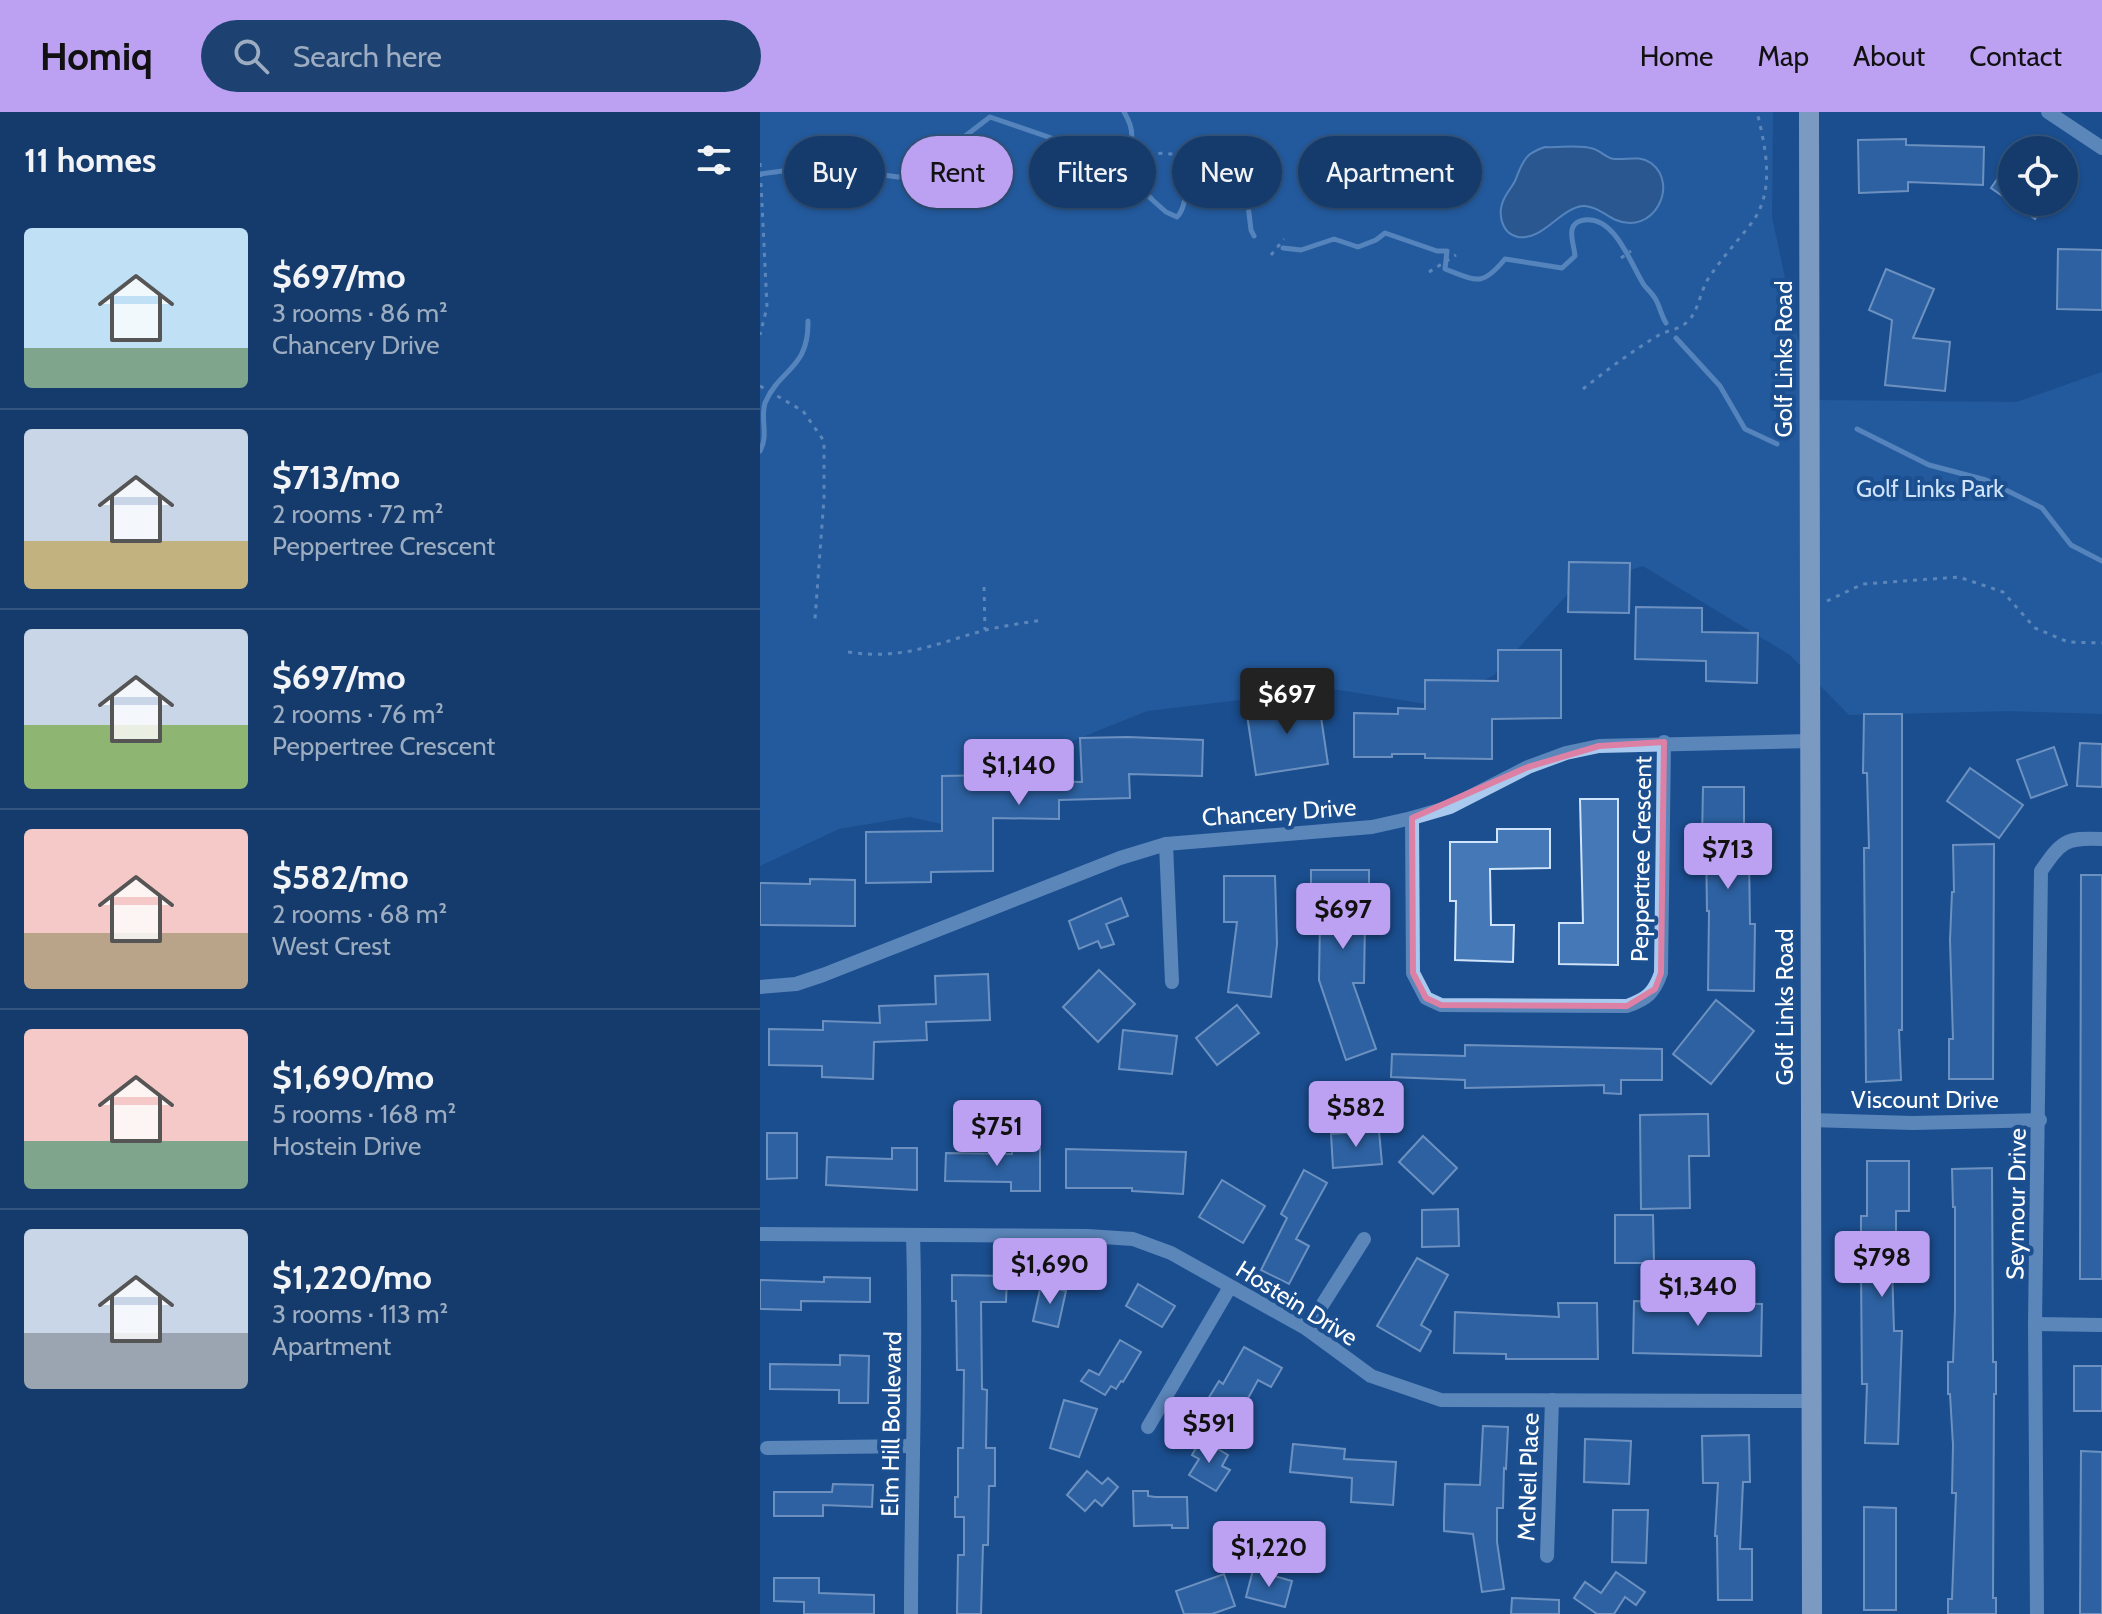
<!DOCTYPE html>
<meta charset="utf-8">
<style>
:root{--surface:#143b6b;--page:#1d4271;--text:#f1f3f6;--muted:#9dadc1;--line:#33557e;--accent:#bca0f2}
body{margin:0;font-family:Cabin,sans-serif;background:var(--page);color:var(--text);height:100vh;display:flex;flex-direction:column;font-size:30px;white-space:nowrap}
*{box-sizing:border-box;margin:0}
p{font-size:26px;color:var(--muted)}
.icon{flex:none;width:44px;height:44px;fill:none;stroke:currentColor;stroke-width:2;stroke-linecap:round;stroke-linejoin:round}
.map{position:relative;flex:1;overflow:hidden}
.details{display:flex;flex-direction:column;background:var(--surface);width:760px}
.details>*{flex:none}
.top-card{position:absolute;left:24px;top:24px;width:760px;height:72px;display:flex;gap:16px}
.fabs{position:absolute;left:1238px;top:24px;display:grid;gap:16px}
.fabs a{display:grid;place-items:center;width:80px;height:80px;border-radius:50%;background:var(--surface);box-shadow:0 2px 6px #0004,0 0 0 2px var(--line);font-size:40px}
.price{position:absolute;translate:-50% -68px;padding:0 18px;border-radius:8px;background:var(--accent);color:#111;font-size:26px;line-height:52px;filter:drop-shadow(0 2px 4px #0008)}
.price::after{content:'';position:absolute;left:50%;top:48px;width:24px;height:18px;margin-left:-12px;background:inherit;clip-path:polygon(0 0,100% 0,50% 100%)}
.price.current{background:#222;color:#fff}
ul{padding:0;list-style:none}
li{display:flex;align-items:center;gap:24px;height:200px;padding:0 24px}
li+li{border-top:2px solid var(--line)}
li span{display:grid;place-items:center;flex:none;width:224px;height:160px;border-radius:8px;color:#555}
li>.icon{margin-inline-start:auto}
span .icon{width:96px;height:96px;fill:#fffc;stroke-width:1}
li b{font-size:34px}
h2{display:flex;justify-content:space-between;align-items:center;height:96px;padding:0 24px;font-size:34px}
.tag{padding:0 28px;border-radius:36px;background:var(--surface);box-shadow:0 2px 6px #0004,0 0 0 2px var(--line);font-size:28px;line-height:72px}
.tag.current{background:var(--accent);color:#111}
header{display:flex;align-items:center;gap:48px;box-sizing:border-box;height:112px;padding:0 40px;background:var(--accent);color:#111}
header strong{font-size:38px}
nav{display:flex;gap:44px;margin-inline-start:auto;font-size:28px}
.search{width:560px;height:72px;background:var(--page);display:flex;align-items:center;gap:20px;box-sizing:border-box;padding:0 28px;border-radius:44px;color:var(--muted);font-size:30px}
main{display:flex;flex:1;min-height:0}
.map>svg:first-child{display:block}
</style>
<header>
<strong>Homiq</strong>
<div class="search"><svg class="icon" aria-label="search" viewBox="0 0 24 24"><circle cx="10" cy="10" r="6"/><path d="M15 15l6 6"/></svg>Search here</div>
<nav><a>Home</a><a>Map</a><a>About</a><a>Contact</a></nav>
</header>
<main>
<section class="details">
<h2>11 homes<svg class="icon" aria-label="filters" viewBox="0 0 24 24"><path d="M4 7h16M4 17h16"/><circle cx="9" cy="7" r="2"/><circle cx="15" cy="17" r="2"/></svg></h2>
<ul>
<li><span style="background:linear-gradient(#bfe0f5 75%,#7fa58c 0)"><svg class="icon" aria-label="home" viewBox="0 0 24 24"><path d="M3 11l9-7 9 7M6 9v11h12V9"/></svg></span><div><b>$697/mo</b><p>3 rooms · 86 m²</p><p>Chancery Drive</p></div></li>
<li><span style="background:linear-gradient(#c9d6e8 70%,#c2b280 0)"><svg class="icon" aria-label="home" viewBox="0 0 24 24"><path d="M3 11l9-7 9 7M6 9v11h12V9"/></svg></span><div><b>$713/mo</b><p>2 rooms · 72 m²</p><p>Peppertree Crescent</p></div></li>
<li><span style="background:linear-gradient(#c9d6e8 60%,#8fb573 0)"><svg class="icon" aria-label="home" viewBox="0 0 24 24"><path d="M3 11l9-7 9 7M6 9v11h12V9"/></svg></span><div><b>$697/mo</b><p>2 rooms · 76 m²</p><p>Peppertree Crescent</p></div></li>
<li><span style="background:linear-gradient(#f6c9c9 65%,#b9a48a 0)"><svg class="icon" aria-label="home" viewBox="0 0 24 24"><path d="M3 11l9-7 9 7M6 9v11h12V9"/></svg></span><div><b>$582/mo</b><p>2 rooms · 68 m²</p><p>West Crest</p></div></li>
<li><span style="background:linear-gradient(#f6c9c9 70%,#7fa58c 0)"><svg class="icon" aria-label="home" viewBox="0 0 24 24"><path d="M3 11l9-7 9 7M6 9v11h12V9"/></svg></span><div><b>$1,690/mo</b><p>5 rooms · 168 m²</p><p>Hostein Drive</p></div></li>
<li><span style="background:linear-gradient(#c9d6e8 65%,#9aa5b1 0)"><svg class="icon" aria-label="home" viewBox="0 0 24 24"><path d="M3 11l9-7 9 7M6 9v11h12V9"/></svg></span><div><b>$1,220/mo</b><p>3 rooms · 113 m²</p><p>Apartment</p></div></li>
</ul>
</section>
<div class="map">
<svg width="1342" height="1502" viewBox="0 0 1342 1502">
<rect width="100%" height="100%" fill="#1b4f8f"/>
<path fill="#2e69ad" d="M0,0H1013L1012,105L1051,288L1257,290L1342,260V602L1249,599L1089,603L1030,543L883,454L814,475L733,564L666,592L573,577L387,599L300,634L219,695L182,712L150,705L79,717L0,754Z"/>
<path fill="#3c6290" stroke="#9cc4f0" stroke-width="2" d="M785,35C801,36 819,32 834,37C841,39 847,47 855,47C868,48 879,43 891,51C920,73 893,124 856,108C847,104 834,93 823,94C800,96 783,129 758,125C740,121 737,99 745,85C748,79 752,75 755,69C759,60 761,50 769,43C774,39 779,37 785,35Z"/>
<g fill="none" stroke-linecap="round" stroke-linejoin="round">
<g stroke="#9cc4f0" stroke-width="5">
<path d="M358,60C366,37 381,28 364,0"/>
<path d="M0,62L60,54L138,65L166,54L230,5L323,37L391,86"/>
<path d="M388,84L406,100L417,105C426,96 423,85 429,76C438,63 479,85 488,93L491,118L494,124"/>
<path d="M523,136L541,138L574,127L598,135L616,128L625,121L677,139H687L685,157C717,169 722,175 745,147L802,156L815,144C814,131 804,111 824,108C855,103 871,153 884,173C888,178 893,182 896,188C900,195 901,203 906,211"/>
<path d="M916,226L960,274L985,317L1017,332"/>
<path d="M1097,317L1169,353L1226,368L1282,396L1311,433L1342,449"/>
<path d="M0,339C9,323 0,308 5,291C20,256 49,257 48,209"/>
</g>
</g>
<g fill="#4478b7" stroke="#cfe3fa" stroke-width="2">
<path d="M1146,27V33L1224,35L1223,73L1148,70V79L1099,81L1098,28Z"/>
<path d="M1252,46V90H1287L1275,107L1231,76Z"/>
<path d="M1298,137L1342,138V198L1297,197Z"/>
<path d="M1126,157L1174,177L1153,226L1190,230L1185,279L1125,273L1132,208L1109,198Z"/>
<path d="M809,450L870,451L869,501L808,500Z"/>
<path d="M876,495L942,496V520L998,521L997,571L946,569V549L875,547Z"/>
<path d="M738,538H801V606L732,607V647L665,646V642H632V645H594V601L638,602V596L665,597V568L738,569Z"/>
<path d="M558,585L568,652L496,663L486,596Z"/>
<path d="M1104,602H1142V918H1139L1141,968L1106,970L1104,736H1109L1107,661H1103Z"/>
<path d="M368,625L443,628L442,664L369,662L370,686L299,688V707L233,706V759L171,760V770L106,771V720L182,719V664L232,663V668L322,670L320,626Z"/>
<path d="M1320,631L1342,632V675L1317,674Z"/>
<path d="M1294,635L1307,673L1271,686L1257,648Z"/>
<path d="M1210,656L1263,693L1239,726L1187,689Z"/>
<path d="M943,675H984V743H989L990,812H995L994,879L948,878L949,799H947L946,728H942Z"/>
<path d="M820,687H858V853L799,852V811H823Z"/>
<path d="M737,717H790V756L730,757L731,813H754L753,850L695,848L696,789H690V730H737Z"/>
<path d="M1234,732L1233,967H1189V927H1193L1190,828L1192,780H1194L1193,733Z"/>
<path d="M551,758H609V808H605L604,871H593L616,937L586,948L559,868L560,808H551Z"/>
<path d="M1321,763H1342V1167H1320Z"/>
<path d="M464,764H515L517,832L511,885L468,880L477,810H464Z"/>
<path d="M50,767L95,768V814L0,813V771L50,772Z"/>
<path d="M361,786L368,804L346,812L354,832L341,836L338,829L319,837L309,809Z"/>
<path d="M339,858L375,892L338,930L303,895Z"/>
<path d="M228,862L230,908L166,910L167,928L114,930L113,967L62,965V954L9,953V917L63,918V909L120,911L119,894L176,892L175,864Z"/>
<path d="M956,888L994,919L951,972L913,942Z"/>
<path d="M477,893L499,921L457,953L436,926Z"/>
<path d="M363,918L417,924L412,962L359,957Z"/>
<path d="M705,933L902,937V968H861V982L844,981V973L705,976V968L631,965L632,942L705,944Z"/>
<path d="M941,1002H948L949,1044H929L930,1096L881,1097L880,1003Z"/>
<path d="M613,1019H619L622,1052L573,1056L571,1022Z"/>
<path d="M7,1021H37V1066L7,1067Z"/>
<path d="M663,1024L697,1056L673,1082L639,1050Z"/>
<path d="M132,1036H157V1078L66,1073L67,1045L132,1047Z"/>
<path d="M252,1036H280V1079H251V1070L185,1069L186,1041L252,1042Z"/>
<path d="M306,1037L426,1040L423,1082L372,1079V1076H306Z"/>
<path d="M1107,1049H1149V1099H1136V1154H1132L1134,1219H1142L1138,1332L1105,1331L1107,1272H1102L1101,1160V1104H1107Z"/>
<path d="M1232,1056L1233,1250H1236V1282H1234L1233,1486H1236V1502H1188V1487H1192L1196,1381H1192L1193,1333L1190,1282H1188V1250H1193L1195,1198V1095H1193L1192,1057Z"/>
<path d="M544,1058L567,1071L536,1127L549,1134L529,1172L501,1158L527,1106L521,1102Z"/>
<path d="M462,1068L505,1094L483,1131L439,1105Z"/>
<path d="M698,1097L699,1134L662,1135V1098Z"/>
<path d="M855,1103H893L894,1151H855Z"/>
<path d="M657,1146L688,1163L661,1213L671,1219L660,1239L617,1214Z"/>
<path d="M192,1163L247,1164L246,1190H221L222,1277L227,1278L226,1336H235V1374H229L228,1433H223L221,1502H197L198,1443H204V1405H195V1385H198V1336H203L204,1258H197L196,1189H192Z"/>
<path d="M64,1165L110,1166V1190L41,1189V1198L0,1197V1168L64,1170Z"/>
<path d="M378,1172L415,1194L402,1215L366,1194Z"/>
<path d="M281,1173L306,1179L298,1215L273,1209Z"/>
<path d="M874,1189L1002,1192L1001,1244L873,1241Z"/>
<path d="M798,1191H837L838,1247H746V1242L694,1241L695,1200L799,1205Z"/>
<path d="M360,1228L381,1240L363,1270L361,1269L356,1277L351,1274L345,1283L321,1269L329,1258L339,1263Z"/>
<path d="M484,1235L522,1256L511,1275L498,1268L480,1301L472,1296L455,1325L437,1315L441,1308L437,1305L459,1269L463,1272Z"/>
<path d="M80,1243L109,1244L108,1291H79V1278L10,1277V1252L80,1253Z"/>
<rect x="1314" y="1254" width="28" height="45"/>
<path d="M304,1288L337,1297L319,1345L290,1336Z"/>
<path d="M723,1314L748,1315L746,1357L744,1356L743,1396H737V1430L744,1477L722,1480L713,1422L684,1419V1408L685,1372L720,1373Z"/>
<path d="M989,1323L990,1370H983L980,1437H992V1488H958L957,1424H955L958,1371H943L942,1324Z"/>
<path d="M441,1327L468,1343L462,1354L470,1358L456,1379L429,1363L439,1347L432,1343Z"/>
<path d="M825,1327L871,1329L869,1372L824,1370Z"/>
<path d="M533,1332L585,1337L584,1347L636,1350L633,1393L591,1390L592,1366L530,1360Z"/>
<path d="M1321,1339L1342,1340V1502H1320Z"/>
<path d="M327,1359L342,1372L348,1366L358,1375L342,1394L335,1388L325,1399L307,1383Z"/>
<path d="M73,1372L113,1373L112,1395L63,1393V1404H14V1380H72Z"/>
<path d="M373,1379H388V1384L395,1385H427L428,1416H412V1413L374,1414Z"/>
<path d="M1104,1395L1136,1396V1498H1104Z"/>
<path d="M853,1398H888L886,1451L852,1450Z"/>
<path d="M493,1458L532,1469L525,1495L486,1485Z"/>
<path d="M856,1460L885,1480L876,1493L865,1485L854,1502H837L814,1486L825,1470L841,1481Z"/>
<path d="M464,1462L475,1494L452,1502H424L416,1479Z"/>
<path d="M14,1466H59V1481L114,1483V1502H44V1490L14,1489Z"/>
<path d="M752,1486L799,1488V1502H751Z"/>
</g>
<g fill="none" stroke-linecap="round" stroke-linejoin="round">
<g stroke="#a9c9ee" stroke-width="3" stroke-dasharray="4 6" stroke-linecap="butt">
<path d="M0,51L7,195L0,223"/>
<path d="M344,83C390,45 373,33 441,47"/>
<path d="M511,143L524,127"/>
<path d="M861,146L871,139"/>
<path d="M669,160L696,143"/>
<path d="M0,274L43,299L64,329V386L55,507"/>
<path d="M823,277C847,258 872,239 899,223C908,218 919,218 927,210C938,201 940,180 948,167C961,147 976,131 990,113C1016,81 1006,37 997,0"/>
<path d="M224,475L225,518"/>
<path d="M1067,489L1103,472L1199,465L1243,480L1275,516L1308,530L1342,531"/>
<path d="M88,540C141,548 172,533 222,519C242,514 263,511 283,508"/>
</g>
<g stroke="#a9c9ee" stroke-width="14">
<path d="M1288,0L1342,36"/>
<path d="M652,706L653,861L666,886L681,893L867,894C887,887 894,881 901,861L904,630"/>
<path d="M406,732L412,870"/>
<path d="M0,875L36,872L63,863L360,746L406,732L612,715L652,706L690,695L768,655L806,641L839,634L1051,629"/>
<path d="M1050,1008L1153,1011L1280,1008"/>
<path d="M0,1122L327,1124L373,1127L411,1141L547,1217L611,1264L681,1288L1053,1289"/>
<path d="M1275,1212L1342,1213"/>
<path d="M547,1217L604,1127"/>
<path d="M388,1315L470,1175"/>
<path d="M7,1336L151,1334"/>
<path d="M787,1444L792,1288"/>
<path d="M151,1502C151,1376 157,1249 153,1123"/>
<path d="M1277,1502L1275,1212L1281,759C1301,730 1305,725 1342,727"/>
</g>
<path stroke="#f0f6ff" stroke-width="20" d="M1049,0L1052,1502"/>
</g>
<path d="M0 0H1342V1502H0ZM904,630L901,861L895,877L867,894L681,893L666,886L653,861L652,706L768,655L839,634Z" fill="#1b4f8f" fill-opacity=".55" fill-rule="evenodd"/>
<path fill="none" stroke="#dd80a5" stroke-width="6" stroke-linejoin="round" d="M904,630L901,861L895,877L867,894L681,893L666,886L653,861L652,706L768,655L839,634Z"/>
<g text-anchor="middle" dominant-baseline="central" stroke-width="8" stroke-linejoin="round" paint-order="stroke">
<g font-size="24" fill="#fff" stroke="#1b4f8f">
<text transform="translate(1023 247) rotate(-90)">Golf Links Road</text>
<text transform="translate(519 700) rotate(-4)">Chancery Drive</text>
<text transform="translate(881 747) rotate(-89)">Peppertree Crescent</text>
<text transform="translate(1024 895) rotate(-90)">Golf Links Road</text>
<text x="1165" y="987">Viscount Drive</text>
<text transform="translate(1256 1092) rotate(-89)">Seymour Drive</text>
<text transform="translate(537 1191) rotate(32)">Hostein Drive</text>
<text transform="translate(131 1312) rotate(-89)">Elm Hill Boulevard</text>
<text transform="translate(768 1365) rotate(-88)">McNeil Place</text>
</g>
<g font-size="24" fill="#cfe3fa" stroke="#1b4f8f">
<text x="1170" y="376">Golf Links Park</text>
</g>
</g>
</svg>
<div class="fabs">
<a><svg class="icon" aria-label="locate" viewBox="0 0 24 24"><circle cx="12" cy="12" r="6"/><path d="M12 2v4M12 18v4M2 12h4M18 12h4"/></svg></a>
</div>
<b class="price current" style="left:527px;top:624px">$697</b>
<b class="price" style="left:259px;top:695px">$1,140</b>
<b class="price" style="left:968px;top:779px">$713</b>
<b class="price" style="left:583px;top:839px">$697</b>
<b class="price" style="left:596px;top:1037px">$582</b>
<b class="price" style="left:237px;top:1056px">$751</b>
<b class="price" style="left:1122px;top:1187px">$798</b>
<b class="price" style="left:290px;top:1194px">$1,690</b>
<b class="price" style="left:938px;top:1216px">$1,340</b>
<b class="price" style="left:449px;top:1353px">$591</b>
<b class="price" style="left:509px;top:1477px">$1,220</b>
<div class="top-card">
<a class="tag">Buy</a>
<a class="tag current">Rent</a>
<a class="tag">Filters</a>
<a class="tag">New</a>
<a class="tag">Apartment</a>
</div>
</div>
</main>
